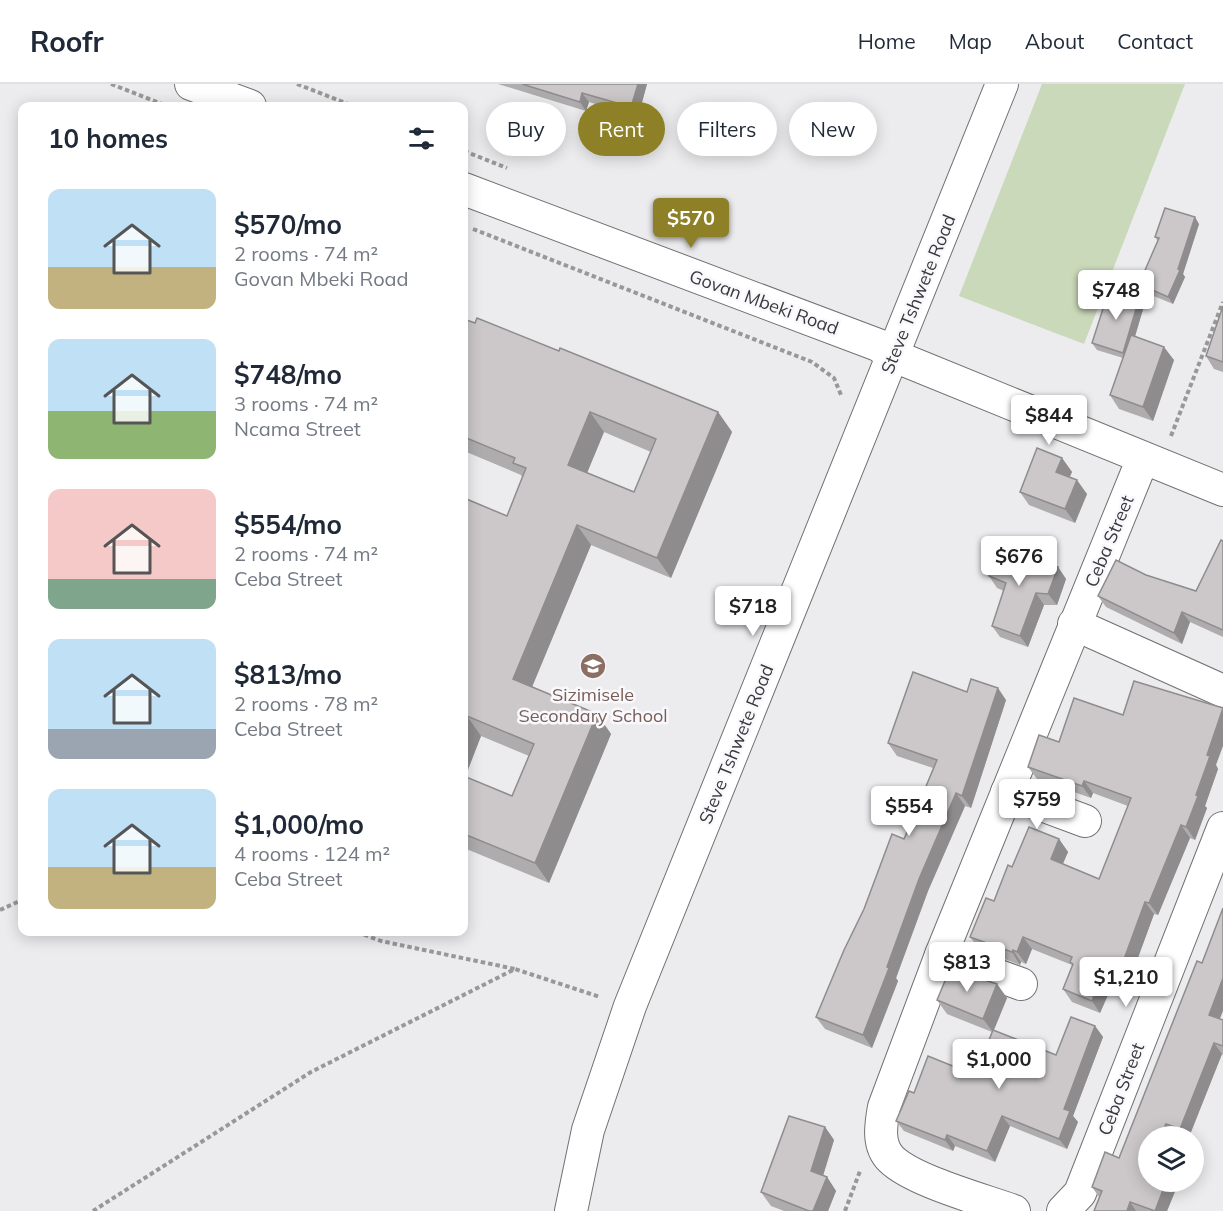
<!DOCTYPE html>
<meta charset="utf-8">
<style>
:root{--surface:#fff;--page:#f6f6f7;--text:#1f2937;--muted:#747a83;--line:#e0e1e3;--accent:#8d8027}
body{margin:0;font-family:Mulish,sans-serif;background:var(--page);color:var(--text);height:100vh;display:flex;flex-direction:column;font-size:22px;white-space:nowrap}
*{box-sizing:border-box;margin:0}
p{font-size:20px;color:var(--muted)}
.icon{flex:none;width:33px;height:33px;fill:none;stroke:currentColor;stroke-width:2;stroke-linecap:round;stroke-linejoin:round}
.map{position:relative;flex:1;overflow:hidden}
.side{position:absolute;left:18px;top:18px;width:450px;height:834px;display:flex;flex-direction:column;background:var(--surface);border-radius:12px;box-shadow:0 3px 15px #0003}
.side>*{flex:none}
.banner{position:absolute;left:486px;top:18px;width:570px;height:54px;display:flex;gap:12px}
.buttons{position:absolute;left:1138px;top:1042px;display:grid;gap:12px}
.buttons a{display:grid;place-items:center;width:66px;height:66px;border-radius:50%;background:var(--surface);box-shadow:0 3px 15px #0003;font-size:30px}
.price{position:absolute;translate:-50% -51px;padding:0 14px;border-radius:6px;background:#fff;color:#222;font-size:20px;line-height:39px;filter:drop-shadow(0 2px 3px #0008)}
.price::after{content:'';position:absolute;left:50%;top:36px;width:18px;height:14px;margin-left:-9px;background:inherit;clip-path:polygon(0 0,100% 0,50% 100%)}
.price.current{background:var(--accent);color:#fff}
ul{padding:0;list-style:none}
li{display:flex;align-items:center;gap:18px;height:150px;padding:0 30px}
li span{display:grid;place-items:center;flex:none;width:168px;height:120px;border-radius:12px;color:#555}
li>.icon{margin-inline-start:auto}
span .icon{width:72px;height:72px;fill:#fffc;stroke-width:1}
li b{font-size:26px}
h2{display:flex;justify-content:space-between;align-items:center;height:72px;padding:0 30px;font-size:26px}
.pill{padding:0 21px;border-radius:27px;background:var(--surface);box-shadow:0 3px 15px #0003;font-size:21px;line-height:54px}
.pill.current{background:var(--accent);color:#fff}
header{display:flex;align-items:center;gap:36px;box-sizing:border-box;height:84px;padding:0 30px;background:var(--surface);border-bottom:2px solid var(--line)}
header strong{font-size:28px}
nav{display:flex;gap:33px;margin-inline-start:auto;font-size:21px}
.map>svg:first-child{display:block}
</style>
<header>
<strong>Roofr</strong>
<nav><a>Home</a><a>Map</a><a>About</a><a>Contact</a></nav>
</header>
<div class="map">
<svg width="1223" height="1127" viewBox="0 0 1223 1127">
<rect width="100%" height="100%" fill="#ececef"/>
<path fill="#cad9b9" d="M1042,0H1185L1084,260L959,212Z"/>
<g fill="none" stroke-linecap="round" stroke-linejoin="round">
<g stroke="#717174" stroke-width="34">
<g id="minor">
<path d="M191,0L250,22"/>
<path d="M464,105L878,261L894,272L1223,406"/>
<path d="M1074,540L1223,607"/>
<path d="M1007,708L1085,737"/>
<path d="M941,871L1021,900"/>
<path d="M571,1127L588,1046L630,922L1002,0"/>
<path d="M1014,1127C984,1116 913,1097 891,1075C877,1061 881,1040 884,1023L941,871L1143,374"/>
<path d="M1063,1127L1080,1109L1223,744"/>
</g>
</g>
<g stroke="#98989a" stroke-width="4" stroke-dasharray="4.5 3" stroke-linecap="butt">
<path d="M111,0L167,22"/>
<path d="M297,0L353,22"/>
<path d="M464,67L507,84"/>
<path d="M473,145L812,278L834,294L841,311"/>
<path d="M1171,352L1223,218"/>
<path d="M0,826L22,816"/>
<path d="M357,848L381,857L515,885"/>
<path d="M93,1127L311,988L515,885L600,913"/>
<path d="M845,1127L860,1087"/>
</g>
<use href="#minor" stroke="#fff" stroke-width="32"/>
</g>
<g fill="#afacae" fill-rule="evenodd">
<path d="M498,0H647L638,33L589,18L586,27Z"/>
<path d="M1199,140L1183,190L1185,193L1173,220L1144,208L1139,200L1158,157L1155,153Z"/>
<path d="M1139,215L1144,222L1135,252L1174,276L1153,337L1119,325L1110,311L1123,274L1097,266L1092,259Z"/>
<path d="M1223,222V288L1214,285L1206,272Z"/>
<path d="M464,235L559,267L718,328L732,348L671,494L591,461L532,603L597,630L611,650L549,799L464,764V414L507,432L522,393L521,391L464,367ZM604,348L651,368L634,408L587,389ZM481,652L529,672L512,712L465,693Z"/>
<path d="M1062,374L1072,388L1069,393L1087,410L1075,439L1029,421L1020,408Z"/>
<path d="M1223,457V553L1190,538L1182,560L1106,523L1098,512L1146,491L1196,507Z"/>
<path d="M1058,483L1066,495L1057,521H1044L1028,563L1000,553L992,542L1004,507L997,504L989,492Z"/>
<path d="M967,608L1006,616L971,724L965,722L928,807L896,894L898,897L872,964L825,945L816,933L904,755L933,684L897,672L888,659Z"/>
<path d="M1059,658L1216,681L1218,685L1205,722L1207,724L1195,756L1190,754L1158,831L1154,830L1125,909L1111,904L1100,929L1072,918L1063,905L1072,881L1032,865L1026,880L1021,878L1020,881L979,865L970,853L994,817L1012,783L1059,755L1068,768L1063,780L1099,795L1128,722L1093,709L1091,714L1037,695L1028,683Z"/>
<path d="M997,900L1007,914L994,946L1056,971L1095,942L1103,953L1073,1032L1078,1038L1067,1065L1010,1042L995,1078L955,1062L953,1067L904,1047L896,1037L914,1009L975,991L992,948L947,930L937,916Z"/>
<path d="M1220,935L1223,936V971L1222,970L1189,1053H1179L1174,1051L1173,1053H1149V1098H1171L1176,1105L1167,1127H1094L1099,1113L1092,1103L1119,1074Z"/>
<path d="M825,1043L834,1056L823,1092L827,1093L836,1107L828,1127H784L771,1122L761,1108Z"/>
</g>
<g fill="#8f8c8d">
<path d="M638,0H647L638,33L631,23Z"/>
<path d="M582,9L589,18L586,27L580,18Z"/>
<path d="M1195,133L1199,140L1183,190L1185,193L1173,220L1168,213Z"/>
<path d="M1139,215L1144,222L1128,276L1123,269Z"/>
<path d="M1164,263L1174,276L1153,337L1143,323Z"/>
<path d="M590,328L604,348L582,401L568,381Z"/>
<path d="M718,328L732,348L671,494L657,474Z"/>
<path d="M1062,374L1072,388L1066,402L1056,388Z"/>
<path d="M1077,396L1087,410L1075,439L1065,425Z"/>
<path d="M577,441L591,461L527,615L513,595Z"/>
<path d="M1058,483L1066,495L1057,521L1048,510Z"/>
<path d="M1036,509L1044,521L1028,563L1020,552Z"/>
<path d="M1182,528L1190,538L1182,560L1174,549Z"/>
<path d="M998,604L1006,616L971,724L962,712Z"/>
<path d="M1223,624V662L1216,681L1218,685L1205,722L1207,724L1195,756L1186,743L1207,671Z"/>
<path d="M597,630L611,650L549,799L535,779Z"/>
<path d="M467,632L481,652L464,696V642Z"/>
<path d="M1084,697L1093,709L1091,714L1082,702Z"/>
<path d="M956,709L965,722L928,807L896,894L898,897L872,964L863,951L887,883L919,795Z"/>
<path d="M1181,741L1190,754L1158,831L1149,819Z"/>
<path d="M1059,755L1068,768L1059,788L1051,775Z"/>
<path d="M1145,818L1154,830L1125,909L1116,897Z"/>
<path d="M1023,853L1032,865L1026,880L1017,868Z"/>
<path d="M1013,866L1021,878L1020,881L1012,868Z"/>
<path d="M1102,891L1111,904L1100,929L1092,917Z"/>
<path d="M1223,894V927L1217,942L1209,931Z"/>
<path d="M997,900L1007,914L993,948L983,935Z"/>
<path d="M1095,942L1103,953L1073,1032L1078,1038L1067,1065L1059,1055L1064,1025Z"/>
<path d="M1214,959L1222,970L1189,1053H1186L1180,1045Z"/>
<path d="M1002,1032L1010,1042L995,1078L987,1067Z"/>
<path d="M1166,1040L1174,1051L1173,1053H1160Z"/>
<path d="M825,1043L834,1056L820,1101L811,1087Z"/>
<path d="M947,1051L955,1062L953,1067L945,1056Z"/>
<path d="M827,1093L836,1107L828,1127H813Z"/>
<path d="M1166,1098H1171L1176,1105L1167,1127H1155Z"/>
<path d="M1130,1118L1136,1127H1127Z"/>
</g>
<g fill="#ccc8ca" stroke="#8f8c8d" stroke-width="1.5" fill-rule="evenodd">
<path d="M522,0H638L631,23L582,9L580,18Z"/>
<path d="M1165,124L1195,133L1178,185L1180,186L1168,213L1139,200L1159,154L1155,153Z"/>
<path d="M1109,206L1139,215L1123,269L1092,259Z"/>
<path d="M1223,222V278L1206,272Z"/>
<path d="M477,234L559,267L560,264L718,328L657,474L577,441L513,595L597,630L535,779L464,750V692L512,712L534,660L467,632L464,642V414L507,432L526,384L513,379L515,374L464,353V235L475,239ZM590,328L656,355L634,408L568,381Z"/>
<path d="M1131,251L1164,263L1143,323L1110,311Z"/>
<path d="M1037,364L1062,374L1056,388L1077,396L1065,425L1020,408Z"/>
<path d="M1221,456L1223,457V546L1182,528L1174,549L1098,512L1116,476L1146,491L1196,507Z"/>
<path d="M999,463L1058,483L1048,510L1036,509L1020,552L992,542L1006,499L989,492Z"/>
<path d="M913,588L967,608L971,595L998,604L962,712L956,709L919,795L887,883L889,884L863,951L816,933L844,866L864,825L892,750L904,755L937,676L888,659Z"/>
<path d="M1134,597L1223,624L1207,671L1210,672L1196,711L1198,712L1186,743L1181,741L1149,819L1145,818L1116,897L1102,891L1092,917L1063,905L1073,880L1070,878L1072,873L1023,853L1017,868L1013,866L1012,868L970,853L986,814L994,817L1008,781L1012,783L1029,743L1059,755L1051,775L1099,795L1131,714L1084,697L1082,702L1028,683L1039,651L1059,658L1074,614L1123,631Z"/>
<path d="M1223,824V894L1209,931L1223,936V962L1214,959L1180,1045L1166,1040L1160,1053H1149V1080L1147,1085L1149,1086V1098H1166L1155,1127L1130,1118L1127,1127H1094L1102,1107L1092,1103L1105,1068L1119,1074L1197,877L1202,879Z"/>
<path d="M950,885L997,900L983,935L937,916Z"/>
<path d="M1071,933L1095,942L1064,1025L1070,1027L1059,1055L1002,1032L987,1067L947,1051L945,1056L896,1037L909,1007L914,1009L928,972L975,991L993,946L1056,971Z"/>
<path d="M789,1032L825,1043L811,1087L827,1093L813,1127H809L761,1108Z"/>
</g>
<defs>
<g id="school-disc" transform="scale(1.35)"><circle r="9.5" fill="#8d6e63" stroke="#f9f9fd"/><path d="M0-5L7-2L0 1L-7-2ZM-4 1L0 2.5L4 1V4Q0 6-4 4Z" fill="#fff"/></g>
</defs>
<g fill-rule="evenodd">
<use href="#school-disc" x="593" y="582"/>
</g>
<g text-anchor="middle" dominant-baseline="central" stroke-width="5" stroke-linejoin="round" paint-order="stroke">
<g font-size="18" fill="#39393a" stroke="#f9f9fd">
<text transform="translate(918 210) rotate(-68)">Steve Tshwete Road</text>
<text transform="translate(764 218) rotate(20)">Govan Mbeki Road</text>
<text transform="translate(1109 457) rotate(-67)">Ceba Street</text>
<text transform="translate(736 660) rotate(-68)">Steve Tshwete Road</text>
<text transform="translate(1121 1005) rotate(-69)">Ceba Street</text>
</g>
<g font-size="18" fill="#785e54" stroke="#f9f9fd">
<text x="593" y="610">Sizimisele<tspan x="593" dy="21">Secondary School</tspan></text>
</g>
</g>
</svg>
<div class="buttons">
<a><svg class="icon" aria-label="layers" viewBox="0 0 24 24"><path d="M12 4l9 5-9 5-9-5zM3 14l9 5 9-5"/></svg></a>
</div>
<b class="price current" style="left:691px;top:165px">$570</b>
<b class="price" style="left:1116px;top:237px">$748</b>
<b class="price" style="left:1049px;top:362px">$844</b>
<b class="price" style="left:1019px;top:503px">$676</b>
<b class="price" style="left:753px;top:553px">$718</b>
<b class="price" style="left:1037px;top:746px">$759</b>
<b class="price" style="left:909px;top:753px">$554</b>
<b class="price" style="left:967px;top:909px">$813</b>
<b class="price" style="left:1126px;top:924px">$1,210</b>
<b class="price" style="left:999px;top:1006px">$1,000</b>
<div class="banner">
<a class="pill">Buy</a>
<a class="pill current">Rent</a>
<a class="pill">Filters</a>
<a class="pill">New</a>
</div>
<section class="side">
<h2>10 homes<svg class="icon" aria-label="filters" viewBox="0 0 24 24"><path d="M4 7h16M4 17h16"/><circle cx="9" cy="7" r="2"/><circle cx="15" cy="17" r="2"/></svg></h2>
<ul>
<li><span style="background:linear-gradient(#bfe0f5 65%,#c2b280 0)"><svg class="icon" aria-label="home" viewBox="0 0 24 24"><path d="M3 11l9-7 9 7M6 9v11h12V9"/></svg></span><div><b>$570/mo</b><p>2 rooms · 74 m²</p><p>Govan Mbeki Road</p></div></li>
<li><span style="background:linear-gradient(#bfe0f5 60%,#8fb573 0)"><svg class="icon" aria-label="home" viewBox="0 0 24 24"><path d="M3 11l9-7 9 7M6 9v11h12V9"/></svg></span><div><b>$748/mo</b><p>3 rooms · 74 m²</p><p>Ncama Street</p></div></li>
<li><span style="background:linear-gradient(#f6c9c9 75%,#7fa58c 0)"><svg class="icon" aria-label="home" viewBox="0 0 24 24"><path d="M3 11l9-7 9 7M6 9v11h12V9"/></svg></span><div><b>$554/mo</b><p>2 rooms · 74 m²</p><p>Ceba Street</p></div></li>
<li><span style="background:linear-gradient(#bfe0f5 75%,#9aa5b1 0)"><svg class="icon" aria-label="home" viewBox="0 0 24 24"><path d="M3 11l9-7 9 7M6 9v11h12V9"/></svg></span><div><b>$813/mo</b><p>2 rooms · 78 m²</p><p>Ceba Street</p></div></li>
<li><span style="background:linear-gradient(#bfe0f5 65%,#c2b280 0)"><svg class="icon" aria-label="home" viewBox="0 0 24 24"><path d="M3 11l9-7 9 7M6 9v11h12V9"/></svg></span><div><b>$1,000/mo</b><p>4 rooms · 124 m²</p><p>Ceba Street</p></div></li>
</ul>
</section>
</div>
